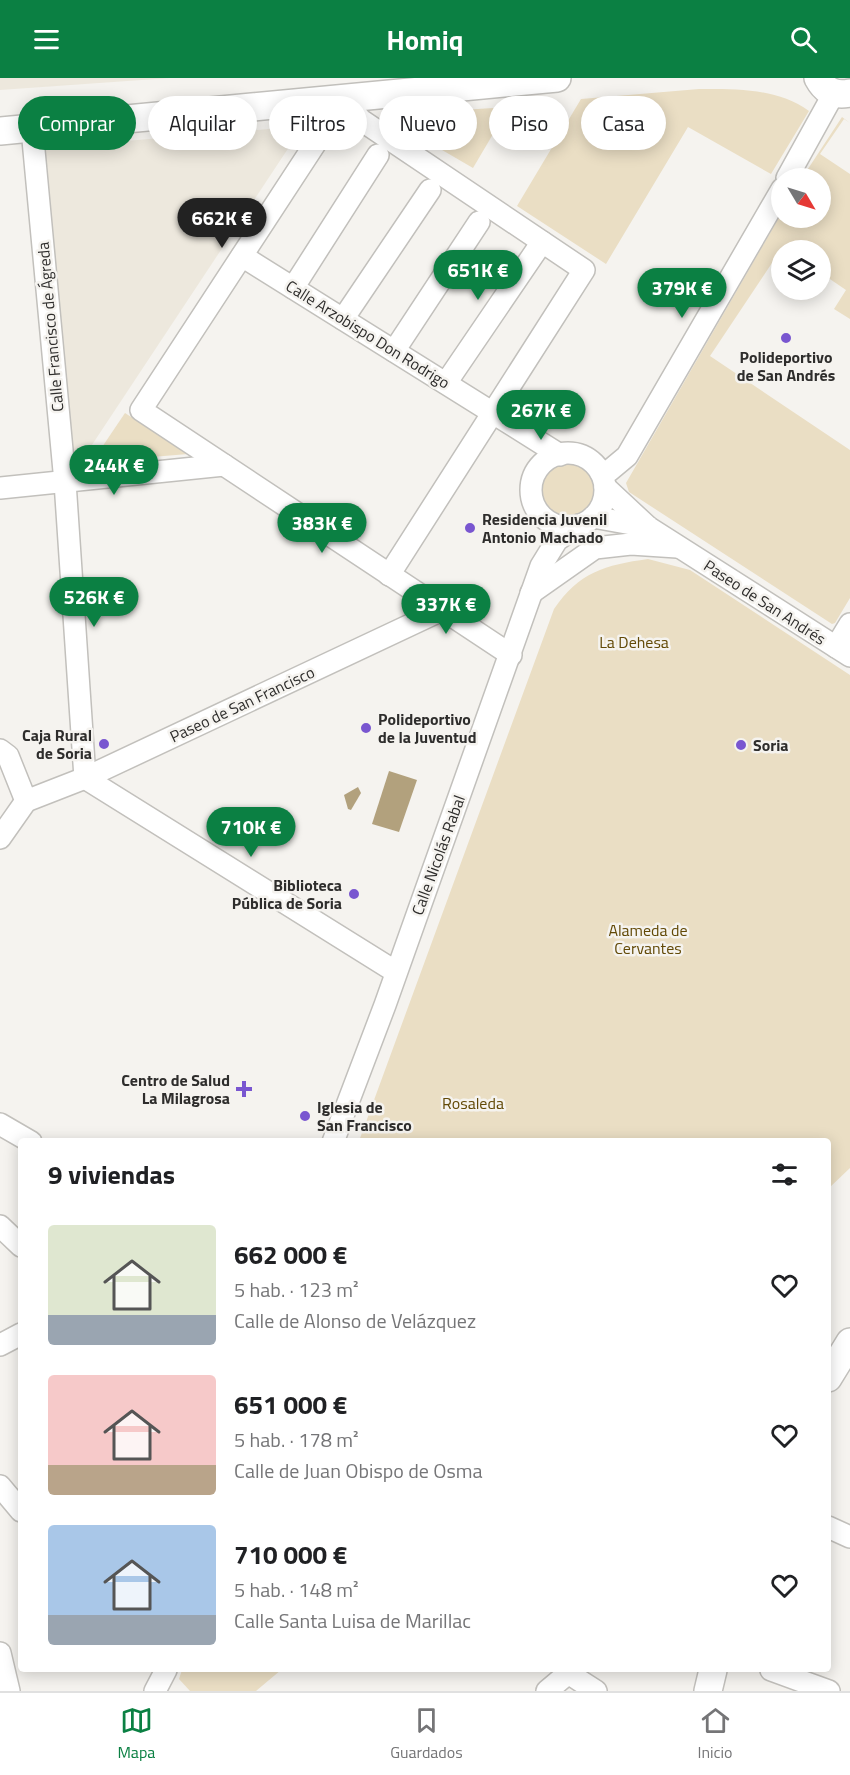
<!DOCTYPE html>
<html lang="es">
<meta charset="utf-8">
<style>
:root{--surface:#fff;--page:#f2f2f2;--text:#202124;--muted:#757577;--line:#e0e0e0;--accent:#0b8043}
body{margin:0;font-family:"Titillium Web",sans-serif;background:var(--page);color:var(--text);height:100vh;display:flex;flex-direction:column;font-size:22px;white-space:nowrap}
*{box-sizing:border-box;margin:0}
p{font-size:20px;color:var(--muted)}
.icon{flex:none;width:33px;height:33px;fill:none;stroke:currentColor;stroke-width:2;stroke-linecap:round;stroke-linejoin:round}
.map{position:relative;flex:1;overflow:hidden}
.panel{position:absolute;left:18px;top:1060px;width:813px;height:534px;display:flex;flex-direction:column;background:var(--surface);border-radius:6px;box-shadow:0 3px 15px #0003}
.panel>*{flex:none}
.guide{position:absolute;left:18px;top:18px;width:814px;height:54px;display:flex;gap:12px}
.needle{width:39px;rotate:128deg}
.fabs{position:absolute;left:771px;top:90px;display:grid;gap:12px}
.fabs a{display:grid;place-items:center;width:60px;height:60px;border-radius:50%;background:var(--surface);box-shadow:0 3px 15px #0003;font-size:30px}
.price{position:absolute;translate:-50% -51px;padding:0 14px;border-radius:21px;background:var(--accent);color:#fff;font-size:20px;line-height:39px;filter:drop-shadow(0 2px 3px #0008)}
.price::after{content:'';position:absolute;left:50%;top:36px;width:18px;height:14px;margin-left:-9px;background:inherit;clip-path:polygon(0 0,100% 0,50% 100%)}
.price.current{background:#222;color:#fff}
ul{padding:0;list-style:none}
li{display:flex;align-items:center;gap:18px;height:150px;padding:0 30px}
li span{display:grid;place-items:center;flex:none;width:168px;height:120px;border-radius:6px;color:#555}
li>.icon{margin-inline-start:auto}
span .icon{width:72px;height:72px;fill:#fffc;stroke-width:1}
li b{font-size:26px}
h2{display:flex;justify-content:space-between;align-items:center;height:72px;padding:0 30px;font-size:26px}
.pill{padding:0 21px;border-radius:27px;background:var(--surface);box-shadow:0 3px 15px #0003;font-size:21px;line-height:54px}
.pill.current{background:var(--accent);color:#fff}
header{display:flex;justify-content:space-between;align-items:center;height:78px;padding:0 30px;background:var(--accent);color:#fff;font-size:27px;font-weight:700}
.tab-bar{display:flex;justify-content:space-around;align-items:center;height:84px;border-top:2px solid var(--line);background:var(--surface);font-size:16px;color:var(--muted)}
.tab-bar a{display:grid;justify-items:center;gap:3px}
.tab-bar .current{color:var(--accent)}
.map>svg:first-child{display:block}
</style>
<header><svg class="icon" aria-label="menu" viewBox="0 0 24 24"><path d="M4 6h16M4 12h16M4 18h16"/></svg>Homiq<svg class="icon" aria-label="search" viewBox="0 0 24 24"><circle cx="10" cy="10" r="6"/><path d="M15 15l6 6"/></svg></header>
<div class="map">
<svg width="850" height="1613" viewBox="0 0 850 1613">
<rect width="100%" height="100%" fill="#f5f3ef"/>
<g fill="#ede8dd">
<path d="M0,0H170L0,12Z"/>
<path d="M303,48L80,385H70L42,70Z"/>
</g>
<g fill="#eadec4">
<path d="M699,11C737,11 777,10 809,33L771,96L688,49L606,186L517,128L581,21Z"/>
<path d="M509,29L473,90L382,37Z"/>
<path d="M842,39L850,45L844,41L820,76L850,96V241L834,231L846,212L821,195L820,172H786L782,170L710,278L850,372V520L835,545L832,546L629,414L626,405L781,136L782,140H820V100H802Z"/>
<path d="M125,335L188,376L92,384Z"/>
<circle cx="568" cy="412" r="30"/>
<path d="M648,481L690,492L850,597V1090L828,1111V1064L359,1063L554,531C579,494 605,487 648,481Z"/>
<path d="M182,1592H281L256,1613H190L179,1601Z"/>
</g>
<g fill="#b2a17d">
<path d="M389,693L417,702L399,754L372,746Z"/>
<path d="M358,709L361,715L351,732L348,731L344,717Z"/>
</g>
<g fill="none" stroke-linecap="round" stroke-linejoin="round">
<g stroke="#c2c0bc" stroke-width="24">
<g id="minor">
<path d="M341,19L361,42L584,192L389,497"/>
<path d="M332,21L330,43L141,332L511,577"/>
<path d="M32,51L65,404L85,700"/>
<path d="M787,100L834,15"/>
<path d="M242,178L560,377"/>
<path d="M293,210L378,77"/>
<path d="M343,241L430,112"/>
<path d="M394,273L479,144"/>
<path d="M446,305L542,164"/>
<circle cx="568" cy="412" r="37"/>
<path d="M601,395L609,393L627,378L782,111"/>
<path d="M605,409L648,449L850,578"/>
<path d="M0,410L224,387"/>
<path d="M593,439L648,449"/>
<path d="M531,515L595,470L631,466L677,469"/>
<path d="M836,569L850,546"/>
<path d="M0,672L8,678L26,723"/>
<path d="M85,700L396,894"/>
<path d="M0,760L26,723L85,700L442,532"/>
<path d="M0,1046L31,1064"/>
<path d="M333,1064L385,927L541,488L557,462L579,447"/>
<path d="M0,1148L21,1168"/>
<path d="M0,1267L21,1256"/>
<path d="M0,1408L21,1433"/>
<path d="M828,1449L850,1459"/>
<path d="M0,1575L9,1613"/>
<path d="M771,1592L829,1613"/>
<path d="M568,1595L596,1613"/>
<path d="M155,1613L166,1592"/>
<path d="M547,1613L572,1592"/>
</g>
</g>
<g stroke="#c2c0bc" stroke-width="30">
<g id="major">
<path d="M818,0C825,13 835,18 850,15"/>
<path d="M0,53L557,0"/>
<path d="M828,1300L850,1264"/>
<path d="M708,1613L713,1592"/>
</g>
</g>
<use href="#minor" stroke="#fff" stroke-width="21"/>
<use href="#major" stroke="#fff" stroke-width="27"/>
</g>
<g fill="#7956d0" stroke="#f5f3ef" stroke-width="2">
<circle cx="786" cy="260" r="6"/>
<circle cx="470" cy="450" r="6"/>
<circle cx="366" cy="650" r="6"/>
<circle cx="104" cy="666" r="6"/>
<circle cx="741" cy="667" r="6"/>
<circle cx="354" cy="816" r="6"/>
<path d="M241 1002h6v6h6v6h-6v6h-6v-6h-6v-6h6z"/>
<circle cx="305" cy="1038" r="6"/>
</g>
<g text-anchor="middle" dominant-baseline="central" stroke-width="5" stroke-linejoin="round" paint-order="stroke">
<g font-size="16" fill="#2e2d2c" stroke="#f5f3ef">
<text transform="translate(50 249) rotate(-95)">Calle Francisco de Ágreda</text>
<text transform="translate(368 256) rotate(32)">Calle Arzobispo Don Rodrigo</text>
<text transform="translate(765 524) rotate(33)">Paseo de San Andrés</text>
<text transform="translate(242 626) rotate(-25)">Paseo de San Francisco</text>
<text transform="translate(438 777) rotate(-70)">Calle Nicolás Rabal</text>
</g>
<g font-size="16" font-weight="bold" fill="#2e2d2c" stroke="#f5f3ef" text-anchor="start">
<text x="786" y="279" text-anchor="middle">Polideportivo<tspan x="786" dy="18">de San Andrés</tspan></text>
<text x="482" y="441">Residencia Juvenil<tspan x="482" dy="18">Antonio Machado</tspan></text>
<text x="378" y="641">Polideportivo<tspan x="378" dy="18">de la Juventud</tspan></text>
<text x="92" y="657" text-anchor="end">Caja Rural<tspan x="92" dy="18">de Soria</tspan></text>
<text x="753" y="667">Soria</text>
<text x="342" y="807" text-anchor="end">Biblioteca<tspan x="342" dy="18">Pública de Soria</tspan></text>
<text x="230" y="1002" text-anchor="end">Centro de Salud<tspan x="230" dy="18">La Milagrosa</tspan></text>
<text x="317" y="1029">Iglesia de<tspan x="317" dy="18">San Francisco</tspan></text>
</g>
<g font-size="16" fill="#624906" stroke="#f5f3ef">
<text x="634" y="564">La Dehesa</text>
<text x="648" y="852">Alameda de<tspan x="648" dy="18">Cervantes</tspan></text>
<text x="473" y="1025">Rosaleda</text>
</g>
</g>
</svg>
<div class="fabs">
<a><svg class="needle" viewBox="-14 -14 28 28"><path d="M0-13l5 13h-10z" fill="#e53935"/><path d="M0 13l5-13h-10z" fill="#757577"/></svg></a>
<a><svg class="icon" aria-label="layers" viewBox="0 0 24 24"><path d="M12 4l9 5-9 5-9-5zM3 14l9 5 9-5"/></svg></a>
</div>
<b class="price current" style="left:222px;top:171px">662K €</b>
<b class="price" style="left:478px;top:223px">651K €</b>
<b class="price" style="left:682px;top:241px">379K €</b>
<b class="price" style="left:541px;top:363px">267K €</b>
<b class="price" style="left:114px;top:418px">244K €</b>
<b class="price" style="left:322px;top:476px">383K €</b>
<b class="price" style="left:94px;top:550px">526K €</b>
<b class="price" style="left:446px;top:557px">337K €</b>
<b class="price" style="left:251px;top:780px">710K €</b>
<div class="guide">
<a class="pill current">Comprar</a>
<a class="pill">Alquilar</a>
<a class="pill">Filtros</a>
<a class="pill">Nuevo</a>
<a class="pill">Piso</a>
<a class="pill">Casa</a>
</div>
<section class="panel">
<h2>9 viviendas<svg class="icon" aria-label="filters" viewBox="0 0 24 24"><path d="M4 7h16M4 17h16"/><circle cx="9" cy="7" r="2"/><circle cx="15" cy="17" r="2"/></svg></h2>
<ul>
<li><span style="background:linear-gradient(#dfe7d0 75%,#9aa5b1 0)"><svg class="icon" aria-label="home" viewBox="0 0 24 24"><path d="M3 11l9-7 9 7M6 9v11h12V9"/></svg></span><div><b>662 000 €</b><p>5 hab. · 123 m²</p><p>Calle de Alonso de Velázquez</p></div><svg class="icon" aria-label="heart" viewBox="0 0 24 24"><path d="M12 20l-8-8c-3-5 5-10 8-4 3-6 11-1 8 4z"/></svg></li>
<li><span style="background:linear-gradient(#f6c9c9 75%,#b9a48a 0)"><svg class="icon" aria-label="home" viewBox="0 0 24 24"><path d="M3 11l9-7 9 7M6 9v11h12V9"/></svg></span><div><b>651 000 €</b><p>5 hab. · 178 m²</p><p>Calle de Juan Obispo de Osma</p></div><svg class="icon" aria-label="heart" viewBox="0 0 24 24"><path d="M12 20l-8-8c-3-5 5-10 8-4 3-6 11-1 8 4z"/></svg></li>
<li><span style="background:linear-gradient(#a9c7e8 75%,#9aa5b1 0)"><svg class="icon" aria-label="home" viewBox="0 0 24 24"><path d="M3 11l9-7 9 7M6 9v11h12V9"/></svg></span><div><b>710 000 €</b><p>5 hab. · 148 m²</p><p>Calle Santa Luisa de Marillac</p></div><svg class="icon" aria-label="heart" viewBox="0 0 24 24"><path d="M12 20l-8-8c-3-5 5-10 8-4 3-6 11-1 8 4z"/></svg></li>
</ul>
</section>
</div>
<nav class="tab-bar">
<a class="current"><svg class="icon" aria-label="map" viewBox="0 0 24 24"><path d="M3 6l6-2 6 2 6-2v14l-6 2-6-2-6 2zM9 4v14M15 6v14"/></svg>Mapa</a>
<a><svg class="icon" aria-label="saved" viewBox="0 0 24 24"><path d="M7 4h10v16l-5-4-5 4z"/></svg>Guardados</a>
<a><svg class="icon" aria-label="home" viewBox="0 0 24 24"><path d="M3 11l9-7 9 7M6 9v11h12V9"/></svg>Inicio</a>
</nav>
